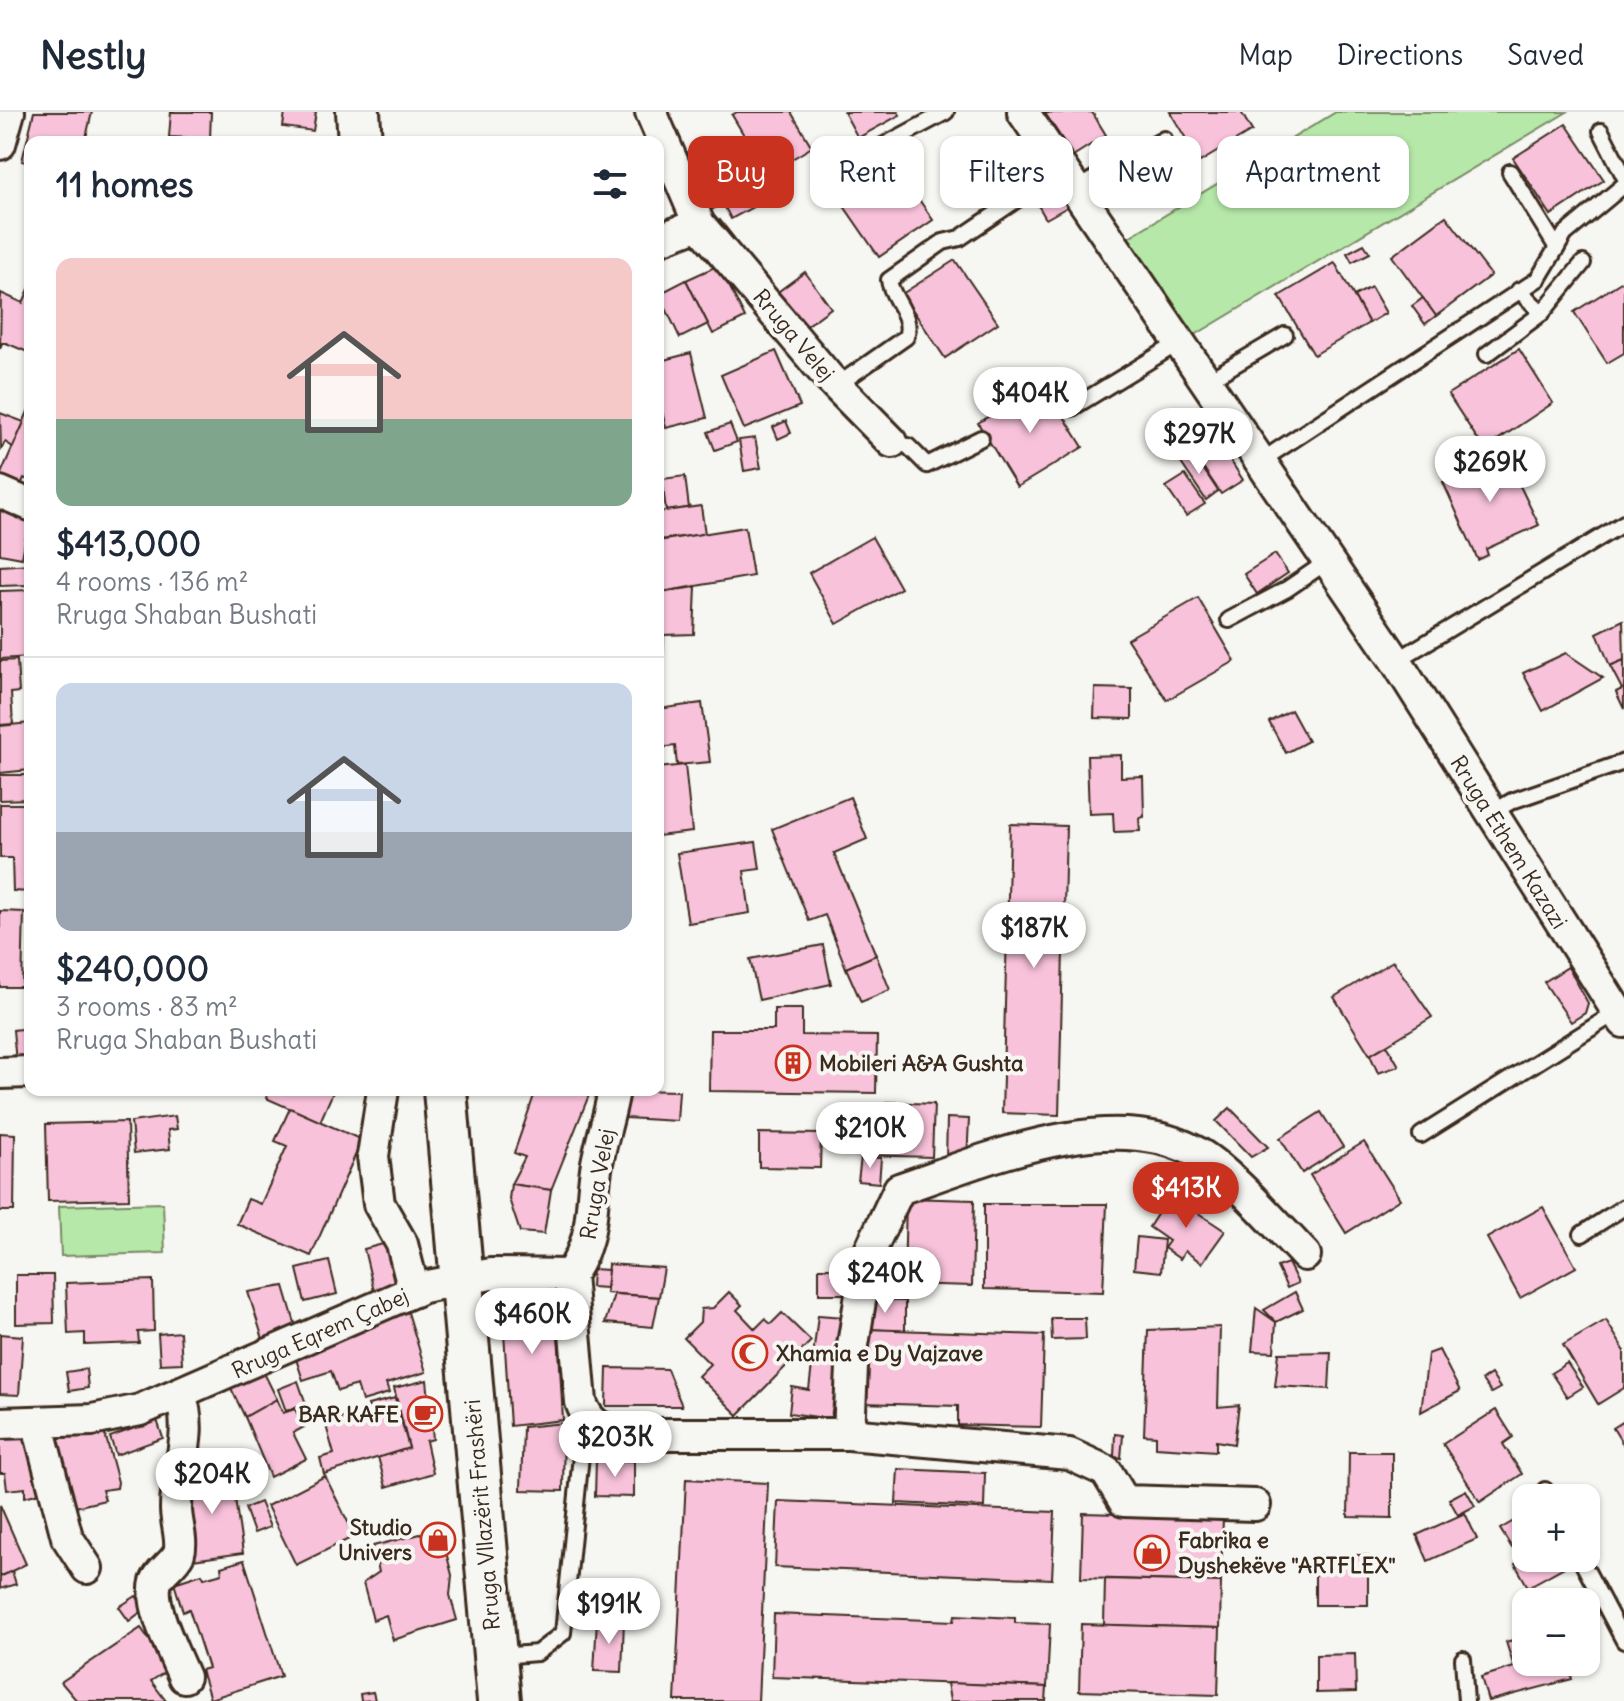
<!DOCTYPE html>
<meta charset="utf-8">
<style>
:root{--surface:#fff;--page:#f6f6f7;--text:#1f2937;--muted:#747a83;--line:#e0e1e3;--accent:#c8321e}
body{margin:0;font-family:Delius,sans-serif;background:var(--page);color:var(--text);height:100vh;display:flex;flex-direction:column;font-size:30px;white-space:nowrap}
*{box-sizing:border-box;margin:0}
p{font-size:26px;color:var(--muted)}
.icon{flex:none;width:44px;height:44px;fill:none;stroke:currentColor;stroke-width:2;stroke-linecap:round;stroke-linejoin:round}
.map{position:relative;flex:1;overflow:hidden}
.side{position:absolute;left:24px;top:24px;width:640px;height:960px;display:flex;flex-direction:column;background:var(--surface);border-radius:16px;box-shadow:0 2px 6px #0004}
.side>*{flex:none}
.banner{position:absolute;left:688px;top:24px;width:760px;height:72px;display:flex;gap:16px}
.buttons{position:absolute;left:1512px;top:1372px;display:grid;gap:16px}
.buttons a{display:grid;place-items:center;width:88px;height:88px;border-radius:16px;background:var(--surface);box-shadow:0 2px 6px #0004;font-size:40px}
.price{position:absolute;translate:-50% -68px;padding:0 18px;border-radius:28px;background:#fff;color:#222;font-size:26px;line-height:52px;filter:drop-shadow(0 2px 4px #0008)}
.price::after{content:'';position:absolute;left:50%;top:48px;width:24px;height:18px;margin-left:-12px;background:inherit;clip-path:polygon(0 0,100% 0,50% 100%)}
.price.current{background:var(--accent);color:#fff}
ul{padding:0;list-style:none}
li{display:grid;align-content:center;gap:16px;height:424px;padding:0 32px}
li+li{border-top:2px solid var(--line)}
li span{display:grid;place-items:center;height:248px;border-radius:16px;color:#555}
li>.icon{margin-inline-start:auto}
span .icon{width:144px;height:144px;fill:#fffc;stroke-width:1}
li b{font-size:34px}
h2{display:flex;justify-content:space-between;align-items:center;height:96px;padding:0 32px;font-size:34px}
.chip{padding:0 28px;border-radius:16px;background:var(--surface);box-shadow:0 2px 6px #0004;font-size:28px;line-height:72px}
.chip.current{background:var(--accent);color:#fff}
header{display:flex;align-items:center;gap:48px;box-sizing:border-box;height:112px;padding:0 40px;background:var(--surface);border-bottom:2px solid var(--line)}
header strong{font-size:38px}
nav{display:flex;gap:44px;margin-inline-start:auto;font-size:28px}
.map>svg:first-child{display:block}
</style>
<header>
<strong>Nestly</strong>
<nav><a>Map</a><a>Directions</a><a>Saved</a></nav>
</header>
<div class="map">
<svg width="1624" height="1589" viewBox="0 0 1624 1589">
<rect width="100%" height="100%" fill="#f6f6f2"/>
<filter id="ink" filterUnits="userSpaceOnUse"><feTurbulence type="fractalNoise" baseFrequency=".0125" numOctaves="2"/><feDisplacementMap in="SourceGraphic" scale="16" xChannelSelector="R" yChannelSelector="G"/><feConvolveMatrix kernelMatrix="1 2 1 2 8 2 1 2 1" color-interpolation-filters="sRGB"/></filter>
<g filter="url(#ink)">
<g fill="#b6e8a9" stroke="#788964" stroke-width="2">
<path d="M1336,0H1567L1195,223L1124,128Z"/>
<path d="M163,1091L165,1141L61,1144L59,1094Z"/>
</g>
<g fill="#f8c2db" stroke="#3b2a1e" stroke-width="2">
<path d="M34,0H92L85,30H30V51L22,49Z"/>
<path d="M171,0H211L210,27L169,25Z"/>
<path d="M285,0H316L313,19L283,15Z"/>
<path d="M737,0H791L812,35L767,62L732,3Z"/>
<path d="M844,0H898L900,3L858,26Z"/>
<path d="M1092,0L1106,23L1073,44L1045,1Z"/>
<path d="M1170,0H1241L1252,19L1200,50Z"/>
<path d="M1566,12L1604,68L1551,103L1513,46Z"/>
<path d="M863,45L873,60L837,84L828,69Z"/>
<path d="M757,46L777,82L731,107L712,71Z"/>
<path d="M891,47L933,108L879,145L837,84Z"/>
<path d="M706,74L717,95L709,99L698,78Z"/>
<path d="M1058,75L1069,94L1046,107L1035,88Z"/>
<path d="M1446,104L1491,163L1436,204L1392,144Z"/>
<path d="M720,108L735,127L729,132L715,112Z"/>
<path d="M1364,132L1370,141L1352,150L1347,141Z"/>
<path d="M955,148L998,211L945,246L902,182Z"/>
<path d="M1335,151L1369,211L1314,243L1279,184Z"/>
<path d="M719,153L745,206L713,222L686,168Z"/>
<path d="M805,160L831,196L801,218L775,182Z"/>
<path d="M686,168L708,212L680,226L659,182Z"/>
<path d="M1624,168V241L1607,251L1574,200Z"/>
<path d="M30,175V241L6,231H2L0,237L1,181L23,191Z"/>
<path d="M1371,175L1386,201L1369,211L1354,184Z"/>
<path d="M1423,186L1436,204L1425,212L1412,194Z"/>
<path d="M1519,237L1553,291L1484,337L1448,282Z"/>
<path d="M776,239L800,294L744,317L721,263Z"/>
<path d="M691,241L707,306L666,316L658,283V243L660,249Z"/>
<path d="M1043,271L1083,335L1017,375L978,311Z"/>
<path d="M30,295V369L24,366L21,373L0,364Z"/>
<path d="M0,301L24,310L13,335L5,330L1,338Z"/>
<path d="M786,309L791,321L778,327L773,315Z"/>
<path d="M1205,309L1243,368L1221,382L1182,324Z"/>
<path d="M730,312L737,330L715,338L708,320Z"/>
<path d="M755,326L761,356L744,359L739,328Z"/>
<path d="M1192,340L1218,379L1206,388L1179,348Z"/>
<path d="M1504,341L1539,413L1486,437L1488,443L1478,448L1443,370Z"/>
<path d="M1185,363L1205,392L1186,404L1166,375Z"/>
<path d="M685,364L689,396L666,399L662,367Z"/>
<path d="M701,394L705,422L658,428V400Z"/>
<path d="M0,396L30,402V426L26,425L22,446L0,442Z"/>
<path d="M745,415L753,464L662,480L658,468V429Z"/>
<path d="M872,425L901,476L837,512L809,461Z"/>
<path d="M1275,442L1288,461L1257,482L1244,462Z"/>
<path d="M30,452V473L0,474V454Z"/>
<path d="M658,468L662,480L696,475L694,522L664,523L663,544H658Z"/>
<path d="M30,478V545L0,547V479Z"/>
<path d="M1198,486L1235,549L1167,588L1127,527Z"/>
<path d="M1623,508L1624,548L1610,554L1597,521Z"/>
<path d="M1566,541L1603,566L1543,599L1523,561Z"/>
<path d="M17,548L19,580L11,581L13,612L0,613V549Z"/>
<path d="M1624,548V597L1616,580L1622,577L1610,554Z"/>
<path d="M1095,576L1132,577V607L1094,606Z"/>
<path d="M702,591L710,650L677,653L675,634L658,636V597Z"/>
<path d="M1291,598L1308,629L1286,641L1269,610Z"/>
<path d="M30,611V658L0,661V614Z"/>
<path d="M1121,643V665L1143,664L1144,705L1139,706L1140,719L1114,720L1113,701L1089,702L1087,644Z"/>
<path d="M685,653L692,720L658,724V656Z"/>
<path d="M0,663H30V687L0,688Z"/>
<path d="M850,685L867,727L834,741L876,843L846,856L825,803L809,809L772,717Z"/>
<path d="M0,692H30V780L13,779L12,746H0Z"/>
<path d="M1010,712L1066,714L1059,1003L1002,1001Z"/>
<path d="M756,730L760,757L744,759L750,801L688,811L677,741Z"/>
<path d="M0,799L24,800L22,875H0Z"/>
<path d="M823,833L831,872L759,888L750,847Z"/>
<path d="M876,843L890,878L861,890L846,856Z"/>
<path d="M1393,849L1432,905L1370,943L1334,885Z"/>
<path d="M1568,855L1588,891L1585,901L1571,910L1544,870Z"/>
<path d="M774,897H802V923L877,924L876,981L709,979L710,918H774Z"/>
<path d="M30,916V948L16,950L13,918Z"/>
<path d="M1387,933L1399,954L1378,961L1370,943Z"/>
<path d="M269,978H334L320,1010L266,986Z"/>
<path d="M536,978H591L551,1078L511,1072L525,1045L514,1041Z"/>
<path d="M628,978L679,979L677,1009L626,1006Z"/>
<path d="M886,990L934,992L932,1045L859,1043L861,1002L886,1003Z"/>
<path d="M290,996L362,1028L311,1144L237,1112L248,1087L261,1092L287,1034L275,1029Z"/>
<path d="M1230,996L1268,1035L1251,1045L1216,1009Z"/>
<path d="M1321,1000L1343,1035L1302,1061L1280,1026Z"/>
<path d="M175,1004L177,1017L168,1018L170,1037L134,1041L131,1010Z"/>
<path d="M947,1006L969,1007L967,1049H946Z"/>
<path d="M127,1010L129,1087L48,1089L46,1012Z"/>
<path d="M0,1021L15,1022L14,1099H0Z"/>
<path d="M759,1021L821,1022L820,1056L759,1055Z"/>
<path d="M1364,1030L1400,1087L1346,1121L1310,1063Z"/>
<path d="M861,1045L881,1046L879,1071L858,1069Z"/>
<path d="M511,1072L551,1078L544,1122L520,1120L509,1087Z"/>
<path d="M1170,1082L1225,1119L1202,1151L1185,1139L1180,1147L1164,1136L1169,1129L1149,1115Z"/>
<path d="M906,1086L974,1088L972,1174L904,1172Z"/>
<path d="M984,1092H1107L1103,1180L984,1177Z"/>
<path d="M1543,1095L1576,1155L1520,1186L1487,1126Z"/>
<path d="M1137,1125L1164,1128L1161,1160L1134,1157Z"/>
<path d="M387,1131L397,1174L374,1179L364,1137Z"/>
<path d="M329,1149L337,1182L305,1190L297,1157Z"/>
<path d="M1288,1151L1298,1171L1287,1176L1277,1155Z"/>
<path d="M608,1152L664,1156L659,1185L606,1181Z"/>
<rect x="819" y="1156" width="31" height="26"/>
<path d="M592,1157L608,1158L606,1176L591,1175Z"/>
<path d="M16,1163H53L54,1211L16,1212Z"/>
<path d="M153,1168L154,1219L138,1220L139,1231L85,1233V1221L68,1222L66,1171Z"/>
<path d="M284,1174L297,1218L263,1227L248,1180Z"/>
<path d="M501,1174L545,1175L557,1202L563,1308L510,1314Z"/>
<path d="M729,1180L742,1193L737,1198L755,1217L765,1207L771,1212L782,1201L811,1229L738,1303L698,1264L710,1252L684,1226L700,1210L701,1197L713,1196Z"/>
<path d="M1295,1180L1303,1197L1276,1210L1264,1198Z"/>
<path d="M614,1182L659,1185L653,1215L605,1211Z"/>
<path d="M866,1188L905,1189V1219L865,1217Z"/>
<path d="M1256,1196L1276,1210L1274,1240L1252,1239Z"/>
<path d="M407,1197L426,1260L386,1272L389,1281L362,1289L357,1273L338,1279L331,1259L303,1268L294,1241Z"/>
<path d="M818,1203L844,1205L831,1307L789,1301L792,1275L809,1278Z"/>
<path d="M1051,1206H1085L1086,1227L1052,1228Z"/>
<path d="M1606,1208L1624,1238V1276L1598,1292L1563,1233Z"/>
<path d="M1220,1215L1218,1295L1239,1293L1234,1332L1216,1329V1339L1156,1335V1324L1144,1323L1148,1218Z"/>
<path d="M865,1217L1044,1223L1041,1315L958,1313V1294L862,1291Z"/>
<path d="M180,1220L182,1251L160,1252L158,1222Z"/>
<path d="M0,1222L23,1224L19,1283L0,1282Z"/>
<path d="M1439,1238L1460,1279L1421,1300L1428,1242Z"/>
<path d="M1331,1240L1329,1277L1275,1274L1279,1241Z"/>
<path d="M1567,1251L1583,1275L1567,1285L1551,1261Z"/>
<path d="M260,1253L277,1287L245,1305L227,1268Z"/>
<path d="M607,1256L667,1257L682,1294H606Z"/>
<path d="M86,1257L88,1276L69,1279L66,1260Z"/>
<path d="M1491,1262L1500,1276L1491,1281L1482,1268Z"/>
<path d="M427,1268L433,1327L426,1329L433,1361L386,1375L378,1345L409,1336L394,1276Z"/>
<path d="M298,1269L306,1292L286,1299L278,1277Z"/>
<path d="M395,1286L409,1336L324,1362L320,1346L334,1342L325,1310L370,1298L368,1293Z"/>
<path d="M277,1287L283,1301L295,1297L304,1315L293,1321L306,1347L270,1365L245,1305Z"/>
<path d="M1496,1298L1513,1325L1503,1332L1522,1362L1480,1390L1443,1332Z"/>
<path d="M157,1308L163,1326L116,1343L110,1325Z"/>
<path d="M1624,1309V1334L1613,1316Z"/>
<path d="M564,1311L563,1379L521,1378L523,1315Z"/>
<path d="M104,1318L118,1370L117,1376L102,1378L105,1388L71,1396L47,1324Z"/>
<path d="M0,1320H29L43,1380L25,1385V1376L7,1378L5,1361H0Z"/>
<path d="M1115,1322L1123,1323L1121,1346L1114,1345Z"/>
<path d="M1349,1340H1392V1406L1348,1405Z"/>
<path d="M596,1348L634,1349V1385L595,1384Z"/>
<path d="M898,1357L985,1361L984,1395L896,1391Z"/>
<path d="M231,1359L243,1441L192,1448L180,1367Z"/>
<path d="M325,1364L355,1424L296,1453L267,1394Z"/>
<path d="M686,1367L768,1371L758,1589H675Z"/>
<path d="M1466,1378L1475,1394L1458,1403L1449,1387Z"/>
<path d="M778,1389L1055,1400L1052,1467L775,1455Z"/>
<path d="M260,1390L270,1415L254,1421L245,1396Z"/>
<path d="M0,1393L26,1452L0,1465Z"/>
<path d="M1083,1401L1223,1405L1221,1470L1081,1466Z"/>
<path d="M1465,1401L1477,1427L1428,1449L1417,1423Z"/>
<path d="M1526,1402V1428L1512,1436L1500,1417Z"/>
<path d="M440,1417L452,1463L450,1483L457,1508L393,1528L386,1503L373,1508L363,1471L379,1460L373,1434Z"/>
<rect x="1315" y="1443" width="53" height="50"/>
<path d="M1526,1445L1559,1446L1564,1455L1528,1475L1515,1452Z"/>
<path d="M244,1448L281,1564L210,1587L201,1558L208,1556L189,1497L183,1500L174,1471L202,1462L204,1466L222,1461L221,1455Z"/>
<path d="M12,1459L16,1472L0,1477V1465Z"/>
<path d="M1105,1467L1221,1470L1220,1516L1104,1513Z"/>
<path d="M136,1484L146,1496L129,1509L119,1495Z"/>
<path d="M774,1502L954,1509L955,1503L1015,1506V1511L1050,1512L1047,1575L772,1565Z"/>
<path d="M597,1508H624L622,1560L594,1559Z"/>
<path d="M1081,1512L1220,1516L1218,1583L1079,1579Z"/>
<path d="M141,1516L170,1557L151,1569L166,1589H77L61,1570Z"/>
<path d="M1526,1524V1550H1567L1572,1567L1488,1589L1481,1565L1514,1555L1506,1530Z"/>
<path d="M1355,1542L1356,1580L1316,1581V1543Z"/>
<path d="M947,1571L1047,1575L1046,1589H950Z"/>
<path d="M373,1580L375,1588L361,1589L360,1582Z"/>
</g>
<g fill="none" stroke-linecap="round" stroke-linejoin="round">
<g stroke="#3b2a1e" stroke-width="20">
<g id="service">
<path d="M1601,19L1624,64"/>
<path d="M875,38L946,0"/>
<path d="M1510,60L1557,136"/>
<path d="M1076,77L1164,27"/>
<path d="M1519,178L1542,201"/>
<path d="M1487,242L1542,201L1583,151"/>
<path d="M1207,269L1285,223"/>
<path d="M836,274L906,225C914,204 891,187 889,168L943,130L960,126L1062,57"/>
<path d="M1072,296L1180,230"/>
<path d="M892,330L908,334L927,353L981,326"/>
<path d="M1261,349L1538,167L1565,122L1624,73"/>
<path d="M1229,508L1287,477L1328,449"/>
<path d="M1396,549L1624,411"/>
<path d="M1491,701L1512,689L1624,650"/>
<path d="M1421,1023L1617,900"/>
<path d="M1582,1122L1624,1095"/>
<path d="M1545,1378L1549,1386"/>
<path d="M1580,1446L1624,1529"/>
<path d="M500,1544L537,1541L563,1521L585,1304"/>
<path d="M1463,1547L1466,1589"/>
</g>
</g>
<g stroke="#3b2a1e" stroke-width="36">
<g id="minor">
<path d="M651,0L699,112L829,266L892,330"/>
<path d="M1023,0L1396,549L1624,910"/>
<path d="M0,32L9,0"/>
<path d="M658,128L699,112"/>
<path d="M0,380L30,393"/>
<path d="M0,961L30,960"/>
<path d="M383,978L373,1044L379,1092L402,1132L414,1179"/>
<path d="M570,1163L581,1290C589,1314 603,1318 626,1322H849L1069,1342L1106,1359L1124,1389L1255,1393"/>
<path d="M570,1163C597,1123 589,1095 597,1051C602,1026 610,1002 614,978"/>
<path d="M180,1282C195,1324 176,1354 176,1397C176,1410 183,1429 179,1441C174,1452 160,1459 156,1470C149,1494 175,1543 184,1565"/>
<path d="M0,1311L92,1308L140,1298L423,1175L491,1162L570,1163"/>
<path d="M41,1311V1325L67,1425L87,1456"/>
<path d="M849,1322L853,1233L867,1145L899,1077C985,1048 1107,994 1194,1039C1226,1055 1279,1116 1305,1143"/>
</g>
</g>
<g stroke="#3b2a1e" stroke-width="48">
<g id="secondary">
<path d="M358,0L360,30"/>
<path d="M445,978L499,1589"/>
</g>
</g>
<use href="#service" stroke="#f6f6f2" stroke-width="14"/>
<use href="#minor" stroke="#f6f6f2" stroke-width="30"/>
<use href="#secondary" stroke="#f6f6f2" stroke-width="42"/>
</g>
</g>
<defs>
<g id="building-ring" transform="scale(1.8)"><circle r="9.5" fill="#f6f6f2" stroke="#c8321e" stroke-width="1.5"/><path d="M-4-6H4V6H1V3H-1V6H-4ZM-2.5-4.3h1.7v1.8h-1.7ZM.8-4.3h1.7v1.8H.8ZM-2.5-1h1.7V.8h-1.7ZM.8-1h1.7V.8H.8Z" fill="#c8321e"/></g>
<g id="mosque-ring" transform="scale(1.8)"><circle r="9.5" fill="#f6f6f2" stroke="#c8321e" stroke-width="1.5"/><path d="M3.5-4.9A6 6 0 1 0 3.5 4.9A5 5 0 1 1 3.5-4.9Z" fill="#c8321e"/></g>
<g id="cafe-ring" transform="scale(1.8)"><circle r="9.5" fill="#f6f6f2" stroke="#c8321e" stroke-width="1.5"/><path d="M-5.5-4.5H6V0H3Q3 3.5 0 3.5H-2.5Q-5.5 3.5-5.5 0ZM3-3.2v2h1.7v-2ZM-6 4.5H4V6H-6Z" fill="#c8321e"/></g>
<g id="shop-ring" transform="scale(1.8)"><circle r="9.5" fill="#f6f6f2" stroke="#c8321e" stroke-width="1.5"/><path d="M-5-2.5h2.3a2.7 3.5 0 0 1 5.4 0H5L5.5 6h-11ZM-1.5-2.5h3a1.5 2.3 0 0 0-3 0Z" fill="#c8321e"/></g>
</defs>
<g fill-rule="evenodd">
<use href="#building-ring" x="793" y="951"/>
<use href="#mosque-ring" x="750" y="1241"/>
<use href="#cafe-ring" x="425" y="1302"/>
<use href="#shop-ring" x="438" y="1428"/>
<use href="#shop-ring" x="1152" y="1441"/>
</g>
<g text-anchor="middle" dominant-baseline="central" stroke-width="8" stroke-linejoin="round" paint-order="stroke">
<g font-size="22" fill="#3b2a1e" stroke="#f6f6f2">
<text transform="translate(794 223) rotate(50)">Rruga Velej</text>
<text transform="translate(1509 730) rotate(58)">Rruga Ethem Kazazi</text>
<text transform="translate(597 1072) rotate(-80)">Rruga Velej</text>
<text transform="translate(320 1221) rotate(-24)">Rruga Eqrem Çabej</text>
<text transform="translate(482 1403) rotate(-95)">Rruga Vllazërit Frashëri</text>
</g>
<g font-size="22" font-weight="bold" fill="#3b2a1e" stroke="#f6f6f2" text-anchor="start">
<text x="819" y="951">Mobileri A&amp;A Gushta</text>
<text x="776" y="1241">Xhamia e Dy Vajzave</text>
<text x="399" y="1302" text-anchor="end">BAR KAFE</text>
<text x="412" y="1415" text-anchor="end">Studio<tspan x="412" dy="25">Univers</tspan></text>
<text x="1178" y="1428">Fabrika e<tspan x="1178" dy="25">Dyshekëve "ARTFLEX"</tspan></text>
</g>
</g>
</svg>
<div class="buttons">
<a>+</a>
<a>−</a>
</div>
<b class="price" style="left:1030px;top:323px">$404K</b>
<b class="price" style="left:1199px;top:364px">$297K</b>
<b class="price" style="left:1490px;top:392px">$269K</b>
<b class="price" style="left:1034px;top:858px">$187K</b>
<b class="price" style="left:870px;top:1058px">$210K</b>
<b class="price current" style="left:1186px;top:1118px">$413K</b>
<b class="price" style="left:885px;top:1203px">$240K</b>
<b class="price" style="left:532px;top:1244px">$460K</b>
<b class="price" style="left:615px;top:1367px">$203K</b>
<b class="price" style="left:212px;top:1404px">$204K</b>
<b class="price" style="left:609px;top:1534px">$191K</b>
<div class="banner">
<a class="chip current">Buy</a>
<a class="chip">Rent</a>
<a class="chip">Filters</a>
<a class="chip">New</a>
<a class="chip">Apartment</a>
</div>
<section class="side">
<h2>11 homes<svg class="icon" aria-label="filters" viewBox="0 0 24 24"><path d="M4 7h16M4 17h16"/><circle cx="9" cy="7" r="2"/><circle cx="15" cy="17" r="2"/></svg></h2>
<ul>
<li><span style="background:linear-gradient(#f6c9c9 65%,#7fa58c 0)"><svg class="icon" aria-label="home" viewBox="0 0 24 24"><path d="M3 11l9-7 9 7M6 9v11h12V9"/></svg></span><div><b>$413,000</b><p>4 rooms · 136 m²</p><p>Rruga Shaban Bushati</p></div></li>
<li><span style="background:linear-gradient(#c9d6e8 60%,#9aa5b1 0)"><svg class="icon" aria-label="home" viewBox="0 0 24 24"><path d="M3 11l9-7 9 7M6 9v11h12V9"/></svg></span><div><b>$240,000</b><p>3 rooms · 83 m²</p><p>Rruga Shaban Bushati</p></div></li>
</ul>
</section>
</div>
